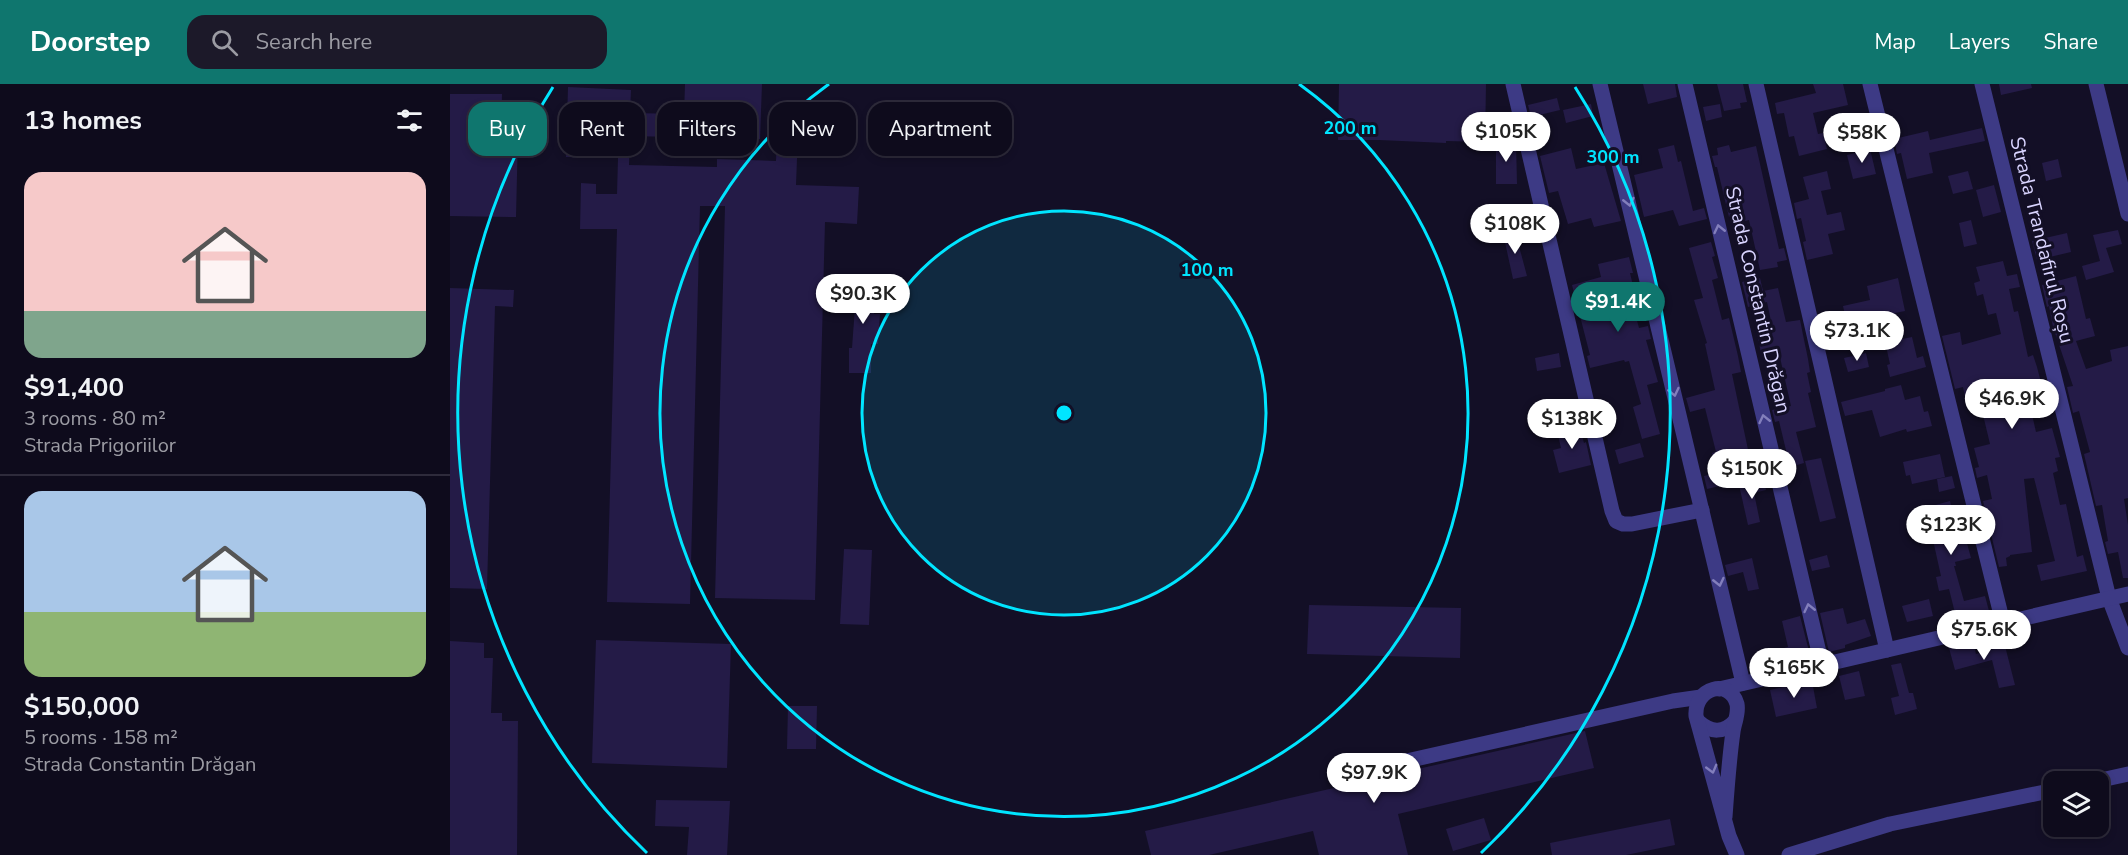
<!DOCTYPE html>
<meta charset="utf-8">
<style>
:root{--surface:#0e0b1c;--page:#1c1929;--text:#f1f3f6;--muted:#9b9ba3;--line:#2e2b3b;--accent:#0f766e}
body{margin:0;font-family:"Nunito Sans",sans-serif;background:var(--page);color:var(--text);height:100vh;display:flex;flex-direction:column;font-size:22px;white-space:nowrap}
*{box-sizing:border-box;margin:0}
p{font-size:20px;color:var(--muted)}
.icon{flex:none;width:33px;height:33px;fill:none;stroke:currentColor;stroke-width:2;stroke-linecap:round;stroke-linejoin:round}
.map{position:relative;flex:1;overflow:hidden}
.drawer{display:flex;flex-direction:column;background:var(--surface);width:450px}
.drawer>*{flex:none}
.banner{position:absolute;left:18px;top:18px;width:570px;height:54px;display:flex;gap:12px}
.controls{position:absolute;left:1593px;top:687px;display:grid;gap:12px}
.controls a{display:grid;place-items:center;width:66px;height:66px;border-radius:12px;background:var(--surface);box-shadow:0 3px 9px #0003,0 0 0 2px var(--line);font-size:30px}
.price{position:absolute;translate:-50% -51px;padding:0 14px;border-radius:21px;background:#fff;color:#222;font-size:20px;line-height:39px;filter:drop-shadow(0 2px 3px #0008)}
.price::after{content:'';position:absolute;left:50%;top:36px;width:18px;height:14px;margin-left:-9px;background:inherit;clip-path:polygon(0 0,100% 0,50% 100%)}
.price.active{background:var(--accent);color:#fff}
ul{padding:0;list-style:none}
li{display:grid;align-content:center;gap:12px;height:318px;padding:0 24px}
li+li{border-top:2px solid var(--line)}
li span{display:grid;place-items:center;height:186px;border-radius:18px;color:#555}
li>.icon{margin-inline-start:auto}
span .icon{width:108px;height:108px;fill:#fffc;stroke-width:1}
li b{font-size:26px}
h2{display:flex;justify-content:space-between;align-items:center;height:72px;padding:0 24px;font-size:26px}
.tag{padding:0 21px;border-radius:18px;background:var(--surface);box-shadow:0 3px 9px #0003,0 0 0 2px var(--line);font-size:21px;line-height:54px}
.tag.active{background:var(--accent);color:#fff}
header{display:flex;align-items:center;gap:36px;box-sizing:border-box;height:84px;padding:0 30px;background:var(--accent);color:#fff}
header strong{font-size:28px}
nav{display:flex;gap:33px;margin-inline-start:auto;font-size:21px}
.search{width:420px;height:54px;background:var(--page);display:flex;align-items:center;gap:15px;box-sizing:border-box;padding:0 21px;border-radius:18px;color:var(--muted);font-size:22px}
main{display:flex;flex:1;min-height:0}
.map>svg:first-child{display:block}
</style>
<header>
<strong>Doorstep</strong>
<div class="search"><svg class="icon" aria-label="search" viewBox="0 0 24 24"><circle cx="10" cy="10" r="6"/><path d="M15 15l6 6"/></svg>Search here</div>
<nav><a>Map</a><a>Layers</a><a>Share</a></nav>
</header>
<main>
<section class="drawer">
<h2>13 homes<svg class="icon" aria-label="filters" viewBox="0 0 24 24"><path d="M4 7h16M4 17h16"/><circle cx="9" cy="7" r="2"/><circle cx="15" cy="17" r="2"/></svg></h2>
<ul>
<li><span style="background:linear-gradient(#f6c9c9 75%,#7fa58c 0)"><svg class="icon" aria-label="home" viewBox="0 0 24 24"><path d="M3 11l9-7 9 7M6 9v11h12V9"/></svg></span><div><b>$91,400</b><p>3 rooms · 80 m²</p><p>Strada Prigoriilor</p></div></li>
<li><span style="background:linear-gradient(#a9c7e8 65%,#8fb573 0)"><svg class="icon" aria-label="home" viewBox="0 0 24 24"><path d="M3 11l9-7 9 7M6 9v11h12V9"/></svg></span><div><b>$150,000</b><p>5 rooms · 158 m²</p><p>Strada Constantin Drăgan</p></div></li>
</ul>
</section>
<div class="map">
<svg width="1678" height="771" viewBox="0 0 1678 771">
<rect width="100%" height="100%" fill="#130f26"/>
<g fill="#241b47">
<path d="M235,0H312L310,55L180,52L179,81L267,83V75L326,77L327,49H348L346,101L409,103L407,140L375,138L365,516L265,514L275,122H250L240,520L157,518L167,145H130L131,99L146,100V110H167L168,74L116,73L118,3L181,6L180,29L234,30Z"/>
<path d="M889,0H1036L1035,58L996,57V59L929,56H888Z"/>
<path d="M1193,0H1225L1227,13L1198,20Z"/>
<path d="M1267,0H1293L1297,18L1290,19L1291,24L1274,27Z"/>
<path d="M1363,0H1393L1398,21L1363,29L1368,50L1373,49L1377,65L1349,72L1344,52L1339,53L1334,29L1327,30L1325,19L1366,9Z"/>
<path d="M1549,0H1581L1582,4L1551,11Z"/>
<path d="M0,10H52L51,50H68L66,133L0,132Z"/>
<path d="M1107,14L1110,26L1081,33L1078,21Z"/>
<path d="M1141,20L1143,32L1116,39L1113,26Z"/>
<path d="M1270,20L1272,33L1256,37L1253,23Z"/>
<path d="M1532,44L1535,57L1479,69L1483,89L1457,95L1451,69L1447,70L1444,55L1478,47L1480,56Z"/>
<path d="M1046,57H1066L1067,100H1046Z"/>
<path d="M1224,61L1228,78L1231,77L1243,127L1254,124L1257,135L1229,142L1223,126L1194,133L1184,91L1213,84L1208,65Z"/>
<path d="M1279,61L1281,68L1306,62L1329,165L1334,164L1337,176L1327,178L1328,183L1310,186L1299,136L1284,140L1282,133H1279L1267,83H1265L1262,72L1268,71L1267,64Z"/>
<path d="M1121,64L1126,85L1154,79L1171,137L1144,143L1141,134L1118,140L1108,107L1099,109L1090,72Z"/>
<path d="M1420,65L1426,90L1403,95L1397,71Z"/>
<path d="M1608,75L1612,93L1596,97L1592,79Z"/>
<path d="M1377,87L1381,105L1371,107L1377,131L1391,128L1395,146L1378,150L1383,170L1357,176L1353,158L1356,157L1351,134L1347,135L1344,119L1359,115L1353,93Z"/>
<path d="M1518,87L1523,105L1503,110L1498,92Z"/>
<path d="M1544,101L1551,128L1533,133L1526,106Z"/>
<path d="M1521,136L1527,160L1514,163L1509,139Z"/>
<path d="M1668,146L1672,160L1656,164L1664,188L1636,196L1632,182L1650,177L1643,151Z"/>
<path d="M1065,147L1077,192L1063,195L1053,149Z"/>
<path d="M1617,149L1621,168L1587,176L1582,157Z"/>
<path d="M1261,158L1265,172L1262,173L1268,194L1262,196L1272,236L1279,234L1288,272L1291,288L1282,290L1300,375L1266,385L1262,369L1266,368L1255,324L1240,328L1236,314L1265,306L1255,260L1257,259L1244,216L1253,214L1239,164Z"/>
<path d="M1179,173L1183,189H1180L1184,206L1172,209L1178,231L1185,229L1189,244L1198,242L1201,255L1196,256L1208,298L1197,301L1210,350L1192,355L1183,323L1191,320L1179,277L1175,278L1174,276L1140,284L1137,272L1140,271L1122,201L1151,193L1148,180Z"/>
<path d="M1553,177L1557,192L1567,190L1570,203L1559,205L1564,228L1568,227L1578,273L1583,271L1587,283L1597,322L1581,326L1586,348L1602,344L1610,373L1605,374L1608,387L1603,389L1610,421L1616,420L1627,473L1633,471L1637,487L1591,497L1587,481L1605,477L1584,394L1574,395L1582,468L1560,471V472L1556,474L1557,482L1549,483L1533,417L1542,415L1537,391L1527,394L1525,384L1529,383L1524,364L1540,360L1529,314L1516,317L1513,303L1505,305L1492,252L1510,248L1512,261L1551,250L1546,229L1538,231L1533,210L1527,212L1524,199L1530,197L1526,183Z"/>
<path d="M1626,192L1636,235L1640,234L1645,252L1626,257L1636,285L1662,277L1660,266L1678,262V414L1674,415L1678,441V494H1673L1668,468L1658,470L1655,458L1658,457L1652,421L1646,422L1634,370L1640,368L1629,327L1623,329L1617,303L1623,302L1603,243L1599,222L1597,223L1592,201Z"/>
<path d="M402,193H425L424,230H430L428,260H421V289H399V264H402L405,223H402Z"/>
<path d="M1310,194L1313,207L1328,204L1336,238L1350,236L1358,275L1360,288L1357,289L1361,308L1358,309L1366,343L1346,348L1354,379L1340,383L1329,337L1325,338L1322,326L1341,322L1329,269L1312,273L1306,246L1322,242L1317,218L1298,223L1292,198Z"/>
<path d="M1448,194L1455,227L1445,229L1452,255L1462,253L1467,274L1473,272L1476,283L1440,293L1437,281L1440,280L1434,253L1427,254L1422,234L1397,240L1393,222L1420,216L1417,202Z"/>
<path d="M0,204L64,206L63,223L45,222L37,505L0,504Z"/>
<path d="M1109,269L1111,283L1087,287L1085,274Z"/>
<path d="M1416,269L1419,283L1398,288L1394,274Z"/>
<path d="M1451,301L1455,316L1470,312L1474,328L1478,327L1482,342L1457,348L1456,345L1430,353L1422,326L1395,332L1391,318L1435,307V305Z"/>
<path d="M1129,341L1134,359L1136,358L1141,381L1109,389L1103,366L1111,364L1107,347Z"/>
<path d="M1190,359L1194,373L1169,380L1165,366Z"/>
<path d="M1490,370L1495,393L1462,400L1460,391L1456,392L1453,378Z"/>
<path d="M1371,374L1386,434L1370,438L1355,377Z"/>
<path d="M1271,388L1274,401L1257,405L1254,392Z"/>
<path d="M1502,392L1505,404L1489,408L1487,395Z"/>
<path d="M1313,395L1316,406L1304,409L1310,438L1298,441L1289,401Z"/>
<path d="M1500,417L1505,439L1511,437L1521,474L1505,478L1506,482H1504L1514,517L1535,512L1539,527L1507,537L1499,505L1489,507L1486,493L1491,492L1483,456H1479L1474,436L1470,437L1467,426Z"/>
<path d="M394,465L422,466L419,541L390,540Z"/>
<path d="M1377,471L1380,483L1362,487L1359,476Z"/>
<path d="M1302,474L1309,505L1298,507L1293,488L1278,492L1275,481Z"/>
<path d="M1479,515L1483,532L1457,538L1452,522Z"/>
<path d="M859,521L1011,524L1010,574L857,570Z"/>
<path d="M1393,524L1397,540L1415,535L1421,552L1395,561V564L1379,568L1370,529Z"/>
<path d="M1350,532L1360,571L1329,581L1326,566L1338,563L1332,537Z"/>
<path d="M146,556L281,560L277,684L142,679Z"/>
<path d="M0,557L34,559V574H43L41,629H52V637H68L67,771H0Z"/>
<path d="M1523,557L1526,570L1555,562L1565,601L1549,604L1542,576L1505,586L1499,564Z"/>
<path d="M1451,579L1459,609H1463L1467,625L1445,631L1441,614L1449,612L1441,581Z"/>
<path d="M1409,587L1415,612L1395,616L1389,592Z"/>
<path d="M1362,597L1367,624L1326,633L1320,606Z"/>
<path d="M338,622H367L366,665H337Z"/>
<path d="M1135,647L1144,684L948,730L958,771H869L863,747L759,771H701L695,747Z"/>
<path d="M206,716L280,717L277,771H237L239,743L205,742Z"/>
<path d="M1034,734L1041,756L1003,767L996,745Z"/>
<path d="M1220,735L1225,761L1176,771H1102L1100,759Z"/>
</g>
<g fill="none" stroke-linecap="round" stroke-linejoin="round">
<g stroke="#3d3a85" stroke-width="15">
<path d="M1063,0L1162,427L1166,437L1173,440H1182L1252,426"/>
<path d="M1150,0L1293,599"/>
<path d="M1235,0L1372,581"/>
<path d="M1306,0L1437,566"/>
<path d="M1420,0L1553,539"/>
<path d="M1532,0L1659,514L1678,564"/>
<path d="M1646,0L1678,130"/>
<path d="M1269,605L1678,510"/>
<path d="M1249,638C1261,649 1274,649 1285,637"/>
<path d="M912,687L1223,617L1251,613"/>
<path d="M1642,698L1678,690"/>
<path d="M1275,733C1277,705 1279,676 1283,648C1284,639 1289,630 1287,620C1280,594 1244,603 1246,632L1279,752L1287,771"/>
<path d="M1339,771L1440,740L1604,706"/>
</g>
</g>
<defs><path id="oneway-chevron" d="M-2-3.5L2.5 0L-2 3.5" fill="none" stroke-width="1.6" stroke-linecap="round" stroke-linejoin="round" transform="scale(1.5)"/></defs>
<g stroke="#837fbc">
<use href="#oneway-chevron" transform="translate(1179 118) rotate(77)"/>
<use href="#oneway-chevron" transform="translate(1269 145) rotate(-103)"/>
<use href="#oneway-chevron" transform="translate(1224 308) rotate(77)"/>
<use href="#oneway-chevron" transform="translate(1314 335) rotate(-103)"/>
<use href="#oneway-chevron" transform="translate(1269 498) rotate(77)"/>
<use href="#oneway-chevron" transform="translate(1359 524) rotate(-103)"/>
<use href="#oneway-chevron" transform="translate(1262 685) rotate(75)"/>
</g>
<circle cx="614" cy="329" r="202" fill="#00e5ff" fill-opacity=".12"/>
<g fill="none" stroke="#00e5ff" stroke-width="3">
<circle cx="614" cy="329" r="202"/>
<path d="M849 0A404 404 0 1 1 379 0"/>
<path d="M197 769A606 606 0 0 1 103 3M1125 3A606 606 0 0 1 1031 769"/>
</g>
<g text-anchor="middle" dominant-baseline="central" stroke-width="6" stroke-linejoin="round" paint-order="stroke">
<g font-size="20" fill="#d9d4ff" stroke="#130f26">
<text transform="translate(1592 156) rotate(76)">Strada Trandafirul Roșu</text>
<text transform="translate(1308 216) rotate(77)">Strada Constantin Drăgan</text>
</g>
</g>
<circle cx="614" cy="329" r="9" fill="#00e5ff" stroke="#130f26" stroke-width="3"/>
<g font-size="18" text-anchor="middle" font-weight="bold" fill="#00e5ff" stroke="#130f26" stroke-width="6" stroke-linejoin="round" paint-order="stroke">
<text x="900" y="50">200 m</text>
<text x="1163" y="79">300 m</text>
<text x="757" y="192">100 m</text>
</g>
</svg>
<div class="controls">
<a><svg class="icon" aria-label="layers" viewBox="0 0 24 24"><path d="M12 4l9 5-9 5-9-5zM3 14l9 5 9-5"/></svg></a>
</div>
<b class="price" style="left:1056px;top:79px">$105K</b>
<b class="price" style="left:1412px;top:80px">$58K</b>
<b class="price" style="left:1065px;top:171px">$108K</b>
<b class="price" style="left:413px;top:241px">$90.3K</b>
<b class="price active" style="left:1168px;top:249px">$91.4K</b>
<b class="price" style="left:1407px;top:278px">$73.1K</b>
<b class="price" style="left:1562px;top:346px">$46.9K</b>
<b class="price" style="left:1122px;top:366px">$138K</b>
<b class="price" style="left:1302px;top:416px">$150K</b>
<b class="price" style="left:1501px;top:472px">$123K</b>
<b class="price" style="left:1534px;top:577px">$75.6K</b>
<b class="price" style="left:1344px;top:615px">$165K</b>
<b class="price" style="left:924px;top:720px">$97.9K</b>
<div class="banner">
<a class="tag active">Buy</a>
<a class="tag">Rent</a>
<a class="tag">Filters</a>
<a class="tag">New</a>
<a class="tag">Apartment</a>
</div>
</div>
</main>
